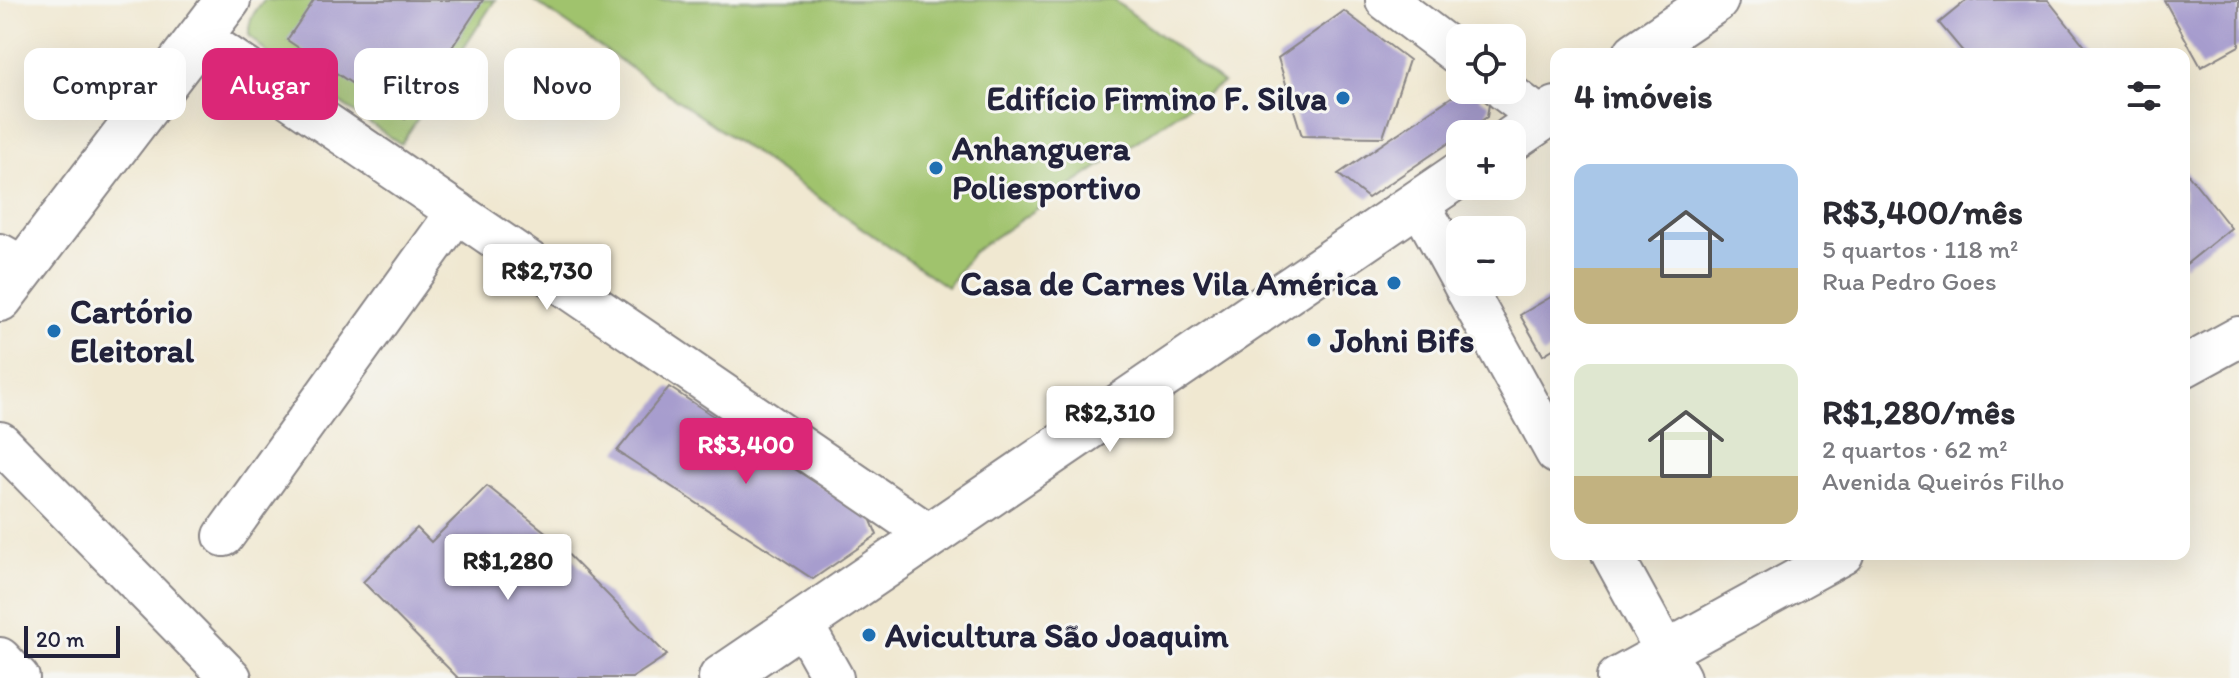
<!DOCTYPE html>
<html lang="pt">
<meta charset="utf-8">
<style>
:root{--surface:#fff;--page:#f2f2f3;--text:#2b2b33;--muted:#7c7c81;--accent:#db2777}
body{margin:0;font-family:Itim,sans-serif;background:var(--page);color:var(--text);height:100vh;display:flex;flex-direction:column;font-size:30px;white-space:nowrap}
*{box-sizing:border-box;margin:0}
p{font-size:26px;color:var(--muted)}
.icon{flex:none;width:44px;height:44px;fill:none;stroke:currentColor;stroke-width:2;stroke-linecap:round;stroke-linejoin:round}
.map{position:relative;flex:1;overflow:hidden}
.side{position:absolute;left:1550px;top:48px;width:640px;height:512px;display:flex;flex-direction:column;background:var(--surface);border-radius:16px;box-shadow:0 8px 32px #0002}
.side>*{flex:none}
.banner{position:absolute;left:24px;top:48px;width:760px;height:72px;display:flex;gap:16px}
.buttons{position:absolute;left:1446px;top:24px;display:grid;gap:16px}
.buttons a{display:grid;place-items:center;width:80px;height:80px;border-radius:16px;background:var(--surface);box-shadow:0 8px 32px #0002;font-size:40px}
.scale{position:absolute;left:24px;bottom:20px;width:96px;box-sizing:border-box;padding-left:8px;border:4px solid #22223b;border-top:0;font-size:22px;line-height:28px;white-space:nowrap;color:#22223b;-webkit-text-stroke:6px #f6f6f2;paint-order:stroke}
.price{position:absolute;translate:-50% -68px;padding:0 18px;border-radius:8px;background:#fff;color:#222;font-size:26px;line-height:52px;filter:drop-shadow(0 2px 4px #0008)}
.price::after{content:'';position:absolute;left:50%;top:48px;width:24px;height:18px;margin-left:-12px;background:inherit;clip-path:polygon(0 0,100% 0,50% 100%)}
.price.current{background:var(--accent);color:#fff}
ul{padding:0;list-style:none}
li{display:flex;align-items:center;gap:24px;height:200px;padding:0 24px}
li span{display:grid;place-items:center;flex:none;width:224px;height:160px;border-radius:16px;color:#555}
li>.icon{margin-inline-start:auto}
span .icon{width:96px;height:96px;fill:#fffc;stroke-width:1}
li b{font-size:34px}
h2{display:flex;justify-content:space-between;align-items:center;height:96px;padding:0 24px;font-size:34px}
.pill{padding:0 28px;border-radius:16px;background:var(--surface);box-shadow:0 8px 32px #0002;font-size:28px;line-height:72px}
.pill.current{background:var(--accent);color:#fff}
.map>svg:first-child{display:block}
</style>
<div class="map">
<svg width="2239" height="678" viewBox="0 0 2239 678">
<rect width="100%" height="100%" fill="#f6f6f2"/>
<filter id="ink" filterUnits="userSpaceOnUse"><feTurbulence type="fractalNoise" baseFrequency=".0125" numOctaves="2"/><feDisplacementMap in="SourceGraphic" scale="16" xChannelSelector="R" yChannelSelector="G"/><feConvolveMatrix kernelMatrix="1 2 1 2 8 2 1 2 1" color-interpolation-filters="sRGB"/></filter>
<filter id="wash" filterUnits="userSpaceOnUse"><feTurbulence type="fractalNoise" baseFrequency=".006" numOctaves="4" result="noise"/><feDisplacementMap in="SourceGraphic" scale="32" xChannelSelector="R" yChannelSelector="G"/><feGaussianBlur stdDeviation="1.8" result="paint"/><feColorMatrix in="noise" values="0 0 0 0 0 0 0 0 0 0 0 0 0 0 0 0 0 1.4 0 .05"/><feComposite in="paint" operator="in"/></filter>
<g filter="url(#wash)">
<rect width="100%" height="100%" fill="#f0e8d1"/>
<g fill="#a0c36d" stroke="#617254" stroke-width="2">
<path d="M264,0H495L401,144L269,55L249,35C248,19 255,11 264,0Z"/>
<path d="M533,0H1114L1223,83L973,252L947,287Z"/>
</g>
<g id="blocks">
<g fill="#a79dce">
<path d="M314,0H483L405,119L287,40Z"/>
<path d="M1967,0H2048L2091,54H1965L1939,23Z"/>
<path d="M2164,0H2239V46L2201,67Z"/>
<path d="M1344,11L1409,60L1383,137L1302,136L1278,58Z"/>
<path d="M1462,90H1469L1489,104L1487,117L1368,198L1338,174Z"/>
<path d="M2184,169L2231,228L2184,266Z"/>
<path d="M1556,294V347L1543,355L1520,315Z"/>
<path d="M669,387L870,518L877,535L813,579L617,451Z"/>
<path d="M487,486L548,534L667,655L632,678H458L363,582L417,528L431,542Z"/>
</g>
</g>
</g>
<g filter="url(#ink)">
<use href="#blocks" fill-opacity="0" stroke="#898586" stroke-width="2"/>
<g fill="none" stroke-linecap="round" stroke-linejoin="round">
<g stroke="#898586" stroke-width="44">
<g id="minor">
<path d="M1386,0L1460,56"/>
<path d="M200,37L930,535"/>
<path d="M1504,90L1541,118"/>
<path d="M1419,203L1460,278"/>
<path d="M0,254L25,268"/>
<path d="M1462,282L1556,453"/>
<path d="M2184,367L2239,337"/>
<path d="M0,442L231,678"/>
<path d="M224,536L457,212"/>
<path d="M1612,554L1680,678"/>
<path d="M802,623L833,678"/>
<path d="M0,658L19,678"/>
<path d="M1617,678L1843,554"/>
</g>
</g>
<g stroke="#898586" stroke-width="48">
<g id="major">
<path d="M1636,54L1716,0"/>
<path d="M1512,139L1556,109"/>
<path d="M0,299L228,0"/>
<path d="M721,678L1460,174"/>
</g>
</g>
<use href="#minor" stroke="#fff" stroke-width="40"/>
<use href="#major" stroke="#fff" stroke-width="44"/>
</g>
</g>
<g fill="#1f6fb2" stroke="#f6f6f2" stroke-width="3">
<circle cx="1343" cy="98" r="8"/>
<circle cx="936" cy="168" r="8"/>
<circle cx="1394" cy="283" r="8"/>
<circle cx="54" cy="331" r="8"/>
<circle cx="1314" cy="340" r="8"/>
<circle cx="869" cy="635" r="8"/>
</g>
<g text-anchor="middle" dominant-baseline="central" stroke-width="6" stroke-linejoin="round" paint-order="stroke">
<g font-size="34" font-weight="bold" fill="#22223b" stroke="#f6f6f2" text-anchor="start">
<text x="1327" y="98" text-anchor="end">Edifício Firmino F. Silva</text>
<text x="952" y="148">Anhanguera<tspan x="952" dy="39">Poliesportivo</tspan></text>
<text x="1378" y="283" text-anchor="end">Casa de Carnes Vila América</text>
<text x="70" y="311">Cartório<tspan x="70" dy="39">Eleitoral</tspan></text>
<text x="1330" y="340">Johni Bifs</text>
<text x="885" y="635">Avicultura São Joaquim</text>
</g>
</g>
</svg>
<div class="buttons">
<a><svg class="icon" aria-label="locate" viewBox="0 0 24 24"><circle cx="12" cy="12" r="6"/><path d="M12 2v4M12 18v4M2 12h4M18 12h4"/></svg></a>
<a>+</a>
<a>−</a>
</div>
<div class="scale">20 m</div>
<b class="price" style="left:547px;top:312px">R$2,730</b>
<b class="price" style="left:1110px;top:454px">R$2,310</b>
<b class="price current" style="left:746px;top:486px">R$3,400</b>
<b class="price" style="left:508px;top:602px">R$1,280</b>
<div class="banner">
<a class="pill">Comprar</a>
<a class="pill current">Alugar</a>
<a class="pill">Filtros</a>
<a class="pill">Novo</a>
</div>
<section class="side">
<h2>4 imóveis<svg class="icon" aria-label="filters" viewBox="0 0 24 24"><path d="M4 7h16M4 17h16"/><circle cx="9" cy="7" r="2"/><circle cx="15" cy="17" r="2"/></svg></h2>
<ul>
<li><span style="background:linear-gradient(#a9c7e8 65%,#c2b280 0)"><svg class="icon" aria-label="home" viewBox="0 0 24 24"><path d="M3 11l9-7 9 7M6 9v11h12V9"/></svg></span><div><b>R$3,400/mês</b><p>5 quartos · 118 m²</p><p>Rua Pedro Goes</p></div></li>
<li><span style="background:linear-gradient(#dfe7d0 70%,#c2b280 0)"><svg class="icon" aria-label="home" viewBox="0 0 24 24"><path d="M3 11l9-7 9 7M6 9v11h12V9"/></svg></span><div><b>R$1,280/mês</b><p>2 quartos · 62 m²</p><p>Avenida Queirós Filho</p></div></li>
</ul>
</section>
</div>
